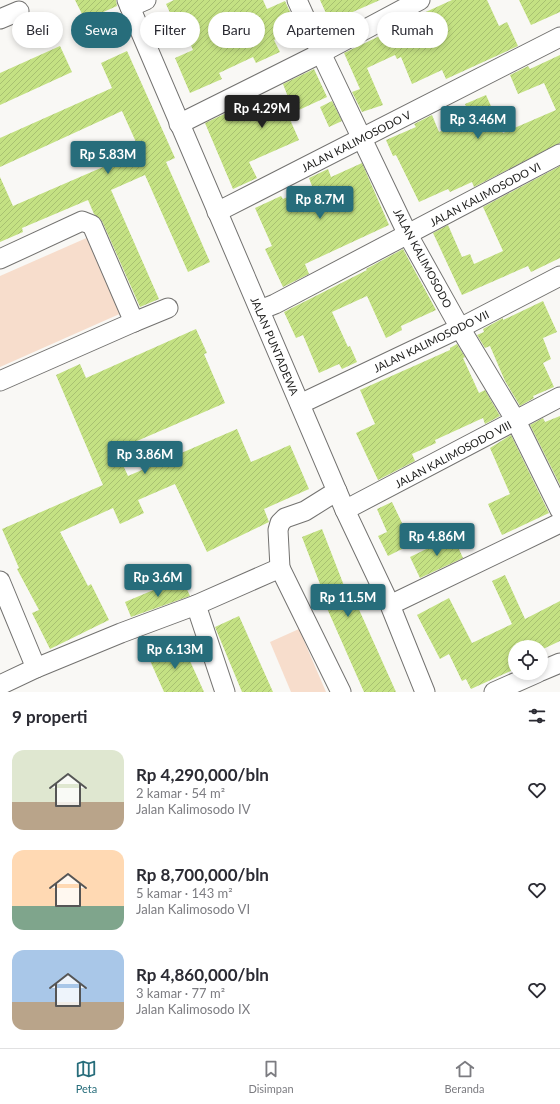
<!DOCTYPE html>
<html lang="id">
<meta charset="utf-8">
<style>
:root{--surface:#fff;--page:#f7f7f7;--text:#2b2b33;--muted:#7c7c81;--line:#e1e1e2;--accent:#276d7b}
body{margin:0;font-family:Lato,sans-serif;background:var(--page);color:var(--text);height:100vh;display:flex;flex-direction:column;font-size:15px;white-space:nowrap}
*{box-sizing:border-box;margin:0}
p{font-size:13px;color:var(--muted)}
.icon{flex:none;width:22px;height:22px;fill:none;stroke:currentColor;stroke-width:2;stroke-linecap:round;stroke-linejoin:round}
.map{position:relative;height:692px;overflow:hidden}
.panel{display:flex;flex-direction:column;background:var(--surface);flex:1}
.panel>*{flex:none}
.hud{position:absolute;left:12px;top:12px;width:536px;height:36px;display:flex;gap:8px}
.fabs{position:absolute;left:508px;top:640px;display:grid;gap:8px}
.fabs a{display:grid;place-items:center;width:40px;height:40px;border-radius:50%;background:var(--surface);box-shadow:0 2px 6px #0003;font-size:20px}
.price{position:absolute;translate:-50% -34px;padding:0 9px;border-radius:4px;background:var(--accent);color:#fff;font-size:13px;line-height:26px;filter:drop-shadow(0 1px 2px #0008)}
.price::after{content:'';position:absolute;left:50%;top:24px;width:12px;height:9px;margin-left:-6px;background:inherit;clip-path:polygon(0 0,100% 0,50% 100%)}
.price.active{background:#222;color:#fff}
ul{padding:0;list-style:none}
li{display:flex;align-items:center;gap:12px;height:100px;padding:0 12px}
li span{display:grid;place-items:center;flex:none;width:112px;height:80px;border-radius:12px;color:#555}
li>.icon{margin-inline-start:auto}
span .icon{width:48px;height:48px;fill:#fffc;stroke-width:1}
li b{font-size:17px}
h2{display:flex;justify-content:space-between;align-items:center;height:48px;padding:0 12px;font-size:17px}
.chip{padding:0 14px;border-radius:18px;background:var(--surface);box-shadow:0 2px 6px #0003;font-size:14px;line-height:36px}
.chip.active{background:var(--accent);color:#fff}
.menu{display:flex;justify-content:space-around;align-items:center;height:56px;border-top:1px solid var(--line);background:var(--surface);font-size:11px;color:var(--muted)}
.menu a{display:grid;justify-items:center;gap:2px}
.menu .active{color:var(--accent)}
.map>svg:first-child{display:block}
</style>
<div class="map">
<svg width="560" height="692" viewBox="0 0 560 692">
<defs>
<pattern id="building-hatch" width="6" height="6" patternUnits="userSpaceOnUse"><rect width="6" height="6" fill="#c4e183"/><path d="M-1 1l2-2M0 6l6-6M5 7l2-2" fill="none" stroke="#a8c171"/></pattern>
</defs>
<rect width="100%" height="100%" fill="#f9f8f5"/>
<g fill="#f7ddcc">
<path d="M91,236L124,312L0,367V276Z"/>
<path d="M299,629L326,692H291L270,642Z"/>
</g>
<g fill="url(#building-hatch)">
<path d="M75,0H116L117,6L85,20Z"/>
<path d="M174,0H263L267,9L285,1L298,29L274,40L280,52L256,63L253,57L219,73L222,79L190,93L175,58L193,50L181,23L176,26L166,4Z"/>
<path d="M320,0H380L330,22Z"/>
<path d="M452,0H487L499,26L507,22L518,46L446,79L442,70L412,84L401,57L397,59L395,55L367,68L383,105L362,112L352,92L360,89L344,53L386,33L385,31L393,27Z"/>
<path d="M519,0H560V12L531,25Z"/>
<path d="M60,46L72,72L0,105V73Z"/>
<path d="M127,51L175,158L166,162L210,262L188,272L145,175L111,190L159,299L140,307L102,221L94,214L88,200L22,228L23,232L0,242V177L13,206L140,151L122,111L0,167V138L112,88L101,63Z"/>
<path d="M560,55V143L474,187L472,182L450,192L448,189L419,202L396,155L393,156L386,140L416,127L414,124L432,115L439,132L471,118L465,104L486,95L503,133L556,110L544,83L518,94L510,75L528,66L530,69Z"/>
<path d="M314,69L327,97L288,115L299,140L249,162L257,178L233,189L205,123L235,109L239,119L288,97L283,84Z"/>
<path d="M332,101L342,121L329,127L320,107Z"/>
<path d="M362,163L389,225L305,264L309,274L283,287L265,249L272,246L255,208L281,196L283,199L312,186L309,178L328,169L331,177Z"/>
<path d="M560,166V258L531,272L528,266L462,295L433,233L448,225L462,257L470,254L474,264L503,251L483,207Z"/>
<path d="M403,249L436,310L401,326L402,330L386,338L367,296L332,312L348,347L350,346L357,362L342,369L339,364L319,373L303,335L296,338L284,312L367,270L366,269Z"/>
<path d="M543,301L557,332L543,338L551,359L543,363L554,387L533,396L534,398L520,406L505,381L490,346L485,348L477,335L484,332L483,329L503,318V320Z"/>
<path d="M196,329L207,353L204,354L225,403L116,450L128,476L237,429L251,462L290,445L309,489L264,509L269,522L207,552L175,484L138,500L144,513L120,524L113,508L60,532L88,586L91,584L109,620L50,649L32,613L39,610L17,569L19,568L2,529L103,485L56,375L80,364L86,378Z"/>
<path d="M457,344L465,357L463,358L479,393L485,390L500,416L485,424L483,418L435,440L436,443L412,454L415,461L378,480L356,433L375,424L360,390L450,350V348Z"/>
<path d="M560,416V485L530,425L543,418L545,422Z"/>
<path d="M511,435L549,513L502,535L488,504L510,494L490,448Z"/>
<path d="M392,502L412,544L388,556L378,536L387,532L377,509Z"/>
<path d="M322,529L348,596L352,594L396,692H364L326,606L328,605L302,537Z"/>
<path d="M453,536L463,558L420,578L410,557Z"/>
<path d="M505,575L525,619L560,601V641L541,650V647H515V669L471,689L466,679L462,681L449,654L440,659L417,615L449,598L472,643L512,624L492,581Z"/>
<path d="M182,578L190,596L131,617L125,602Z"/>
<path d="M239,616L273,692H242L215,627Z"/>
<path d="M181,641L204,692H164L148,656Z"/>
</g>
<g fill="none" stroke-linecap="round" stroke-linejoin="round">
<g stroke="#737270" stroke-width="21">
<g id="minor">
<path d="M127,0L345,510L390,605L425,692"/>
<path d="M297,0L321,53L408,235L460,328L516,421L560,510"/>
<path d="M130,7L146,0"/>
<path d="M0,19L19,11"/>
<path d="M179,124L321,53L420,0"/>
<path d="M217,212L560,37"/>
<path d="M0,259L82,221L92,225L134,322"/>
<path d="M260,310L275,304L560,154"/>
<path d="M0,381L134,322L168,308"/>
<path d="M300,404L460,328L560,276"/>
<path d="M345,510L560,397"/>
<path d="M280,568L278,530L280,523L285,518L305,511L337,491"/>
<path d="M0,581L36,668"/>
<path d="M196,605L225,692"/>
<path d="M390,605L560,523"/>
<path d="M541,671L560,663"/>
<path d="M0,685L36,668L121,633L196,605L280,568L341,692"/>
<path d="M494,692L537,673"/>
</g>
</g>
<use href="#minor" stroke="#fff" stroke-width="19"/>
</g>
<g text-anchor="middle" dominant-baseline="central" stroke-width="4" stroke-linejoin="round" paint-order="stroke">
<g font-size="11" fill="#20201f" stroke="#fff">
<text transform="translate(356 141) rotate(-27)">JALAN KALIMOSODO V</text>
<text transform="translate(485 194) rotate(-28)">JALAN KALIMOSODO VI</text>
<text transform="translate(423 258) rotate(62)">JALAN KALIMOSODO</text>
<text transform="translate(431 341) rotate(-26)">JALAN KALIMOSODO VII</text>
<text transform="translate(275 346) rotate(67)">JALAN PUNTADEWA</text>
<text transform="translate(453 454) rotate(-28)">JALAN KALIMOSODO VIII</text>
</g>
</g>
</svg>
<div class="fabs">
<a><svg class="icon" aria-label="locate" viewBox="0 0 24 24"><circle cx="12" cy="12" r="6"/><path d="M12 2v4M12 18v4M2 12h4M18 12h4"/></svg></a>
</div>
<b class="price active" style="left:262px;top:129px">Rp 4.29M</b>
<b class="price" style="left:478px;top:140px">Rp 3.46M</b>
<b class="price" style="left:108px;top:175px">Rp 5.83M</b>
<b class="price" style="left:320px;top:220px">Rp 8.7M</b>
<b class="price" style="left:145px;top:475px">Rp 3.86M</b>
<b class="price" style="left:437px;top:557px">Rp 4.86M</b>
<b class="price" style="left:158px;top:598px">Rp 3.6M</b>
<b class="price" style="left:348px;top:618px">Rp 11.5M</b>
<b class="price" style="left:175px;top:670px">Rp 6.13M</b>
<div class="hud">
<a class="chip">Beli</a>
<a class="chip active">Sewa</a>
<a class="chip">Filter</a>
<a class="chip">Baru</a>
<a class="chip">Apartemen</a>
<a class="chip">Rumah</a>
</div>
</div>
<section class="panel">
<h2>9 properti<svg class="icon" aria-label="filters" viewBox="0 0 24 24"><path d="M4 7h16M4 17h16"/><circle cx="9" cy="7" r="2"/><circle cx="15" cy="17" r="2"/></svg></h2>
<ul>
<li><span style="background:linear-gradient(#dfe7d0 65%,#b9a48a 0)"><svg class="icon" aria-label="home" viewBox="0 0 24 24"><path d="M3 11l9-7 9 7M6 9v11h12V9"/></svg></span><div><b>Rp 4,290,000/bln</b><p>2 kamar · 54 m²</p><p>Jalan Kalimosodo IV</p></div><svg class="icon" aria-label="heart" viewBox="0 0 24 24"><path d="M12 20l-8-8c-3-5 5-10 8-4 3-6 11-1 8 4z"/></svg></li>
<li><span style="background:linear-gradient(#ffd9b3 70%,#7fa58c 0)"><svg class="icon" aria-label="home" viewBox="0 0 24 24"><path d="M3 11l9-7 9 7M6 9v11h12V9"/></svg></span><div><b>Rp 8,700,000/bln</b><p>5 kamar · 143 m²</p><p>Jalan Kalimosodo VI</p></div><svg class="icon" aria-label="heart" viewBox="0 0 24 24"><path d="M12 20l-8-8c-3-5 5-10 8-4 3-6 11-1 8 4z"/></svg></li>
<li><span style="background:linear-gradient(#a9c7e8 65%,#b9a48a 0)"><svg class="icon" aria-label="home" viewBox="0 0 24 24"><path d="M3 11l9-7 9 7M6 9v11h12V9"/></svg></span><div><b>Rp 4,860,000/bln</b><p>3 kamar · 77 m²</p><p>Jalan Kalimosodo IX</p></div><svg class="icon" aria-label="heart" viewBox="0 0 24 24"><path d="M12 20l-8-8c-3-5 5-10 8-4 3-6 11-1 8 4z"/></svg></li>
</ul>
</section>
<nav class="menu">
<a class="active"><svg class="icon" aria-label="map" viewBox="0 0 24 24"><path d="M3 6l6-2 6 2 6-2v14l-6 2-6-2-6 2zM9 4v14M15 6v14"/></svg>Peta</a>
<a><svg class="icon" aria-label="saved" viewBox="0 0 24 24"><path d="M7 4h10v16l-5-4-5 4z"/></svg>Disimpan</a>
<a><svg class="icon" aria-label="home" viewBox="0 0 24 24"><path d="M3 11l9-7 9 7M6 9v11h12V9"/></svg>Beranda</a>
</nav>
